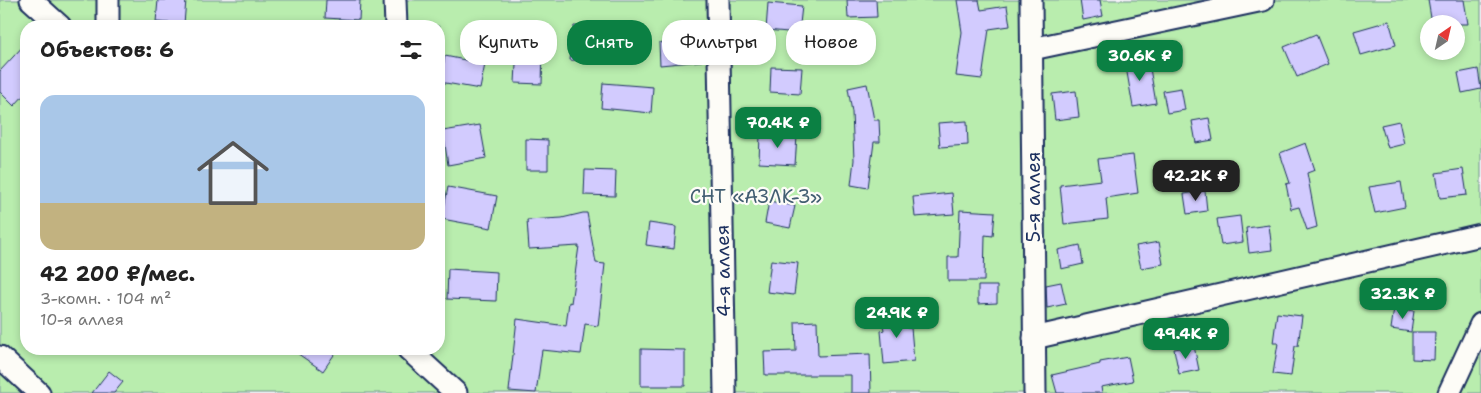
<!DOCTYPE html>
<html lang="ru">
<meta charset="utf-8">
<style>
:root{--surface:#fff;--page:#f2f2f2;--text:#222;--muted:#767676;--accent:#0b8043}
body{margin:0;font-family:"Shantell Sans",sans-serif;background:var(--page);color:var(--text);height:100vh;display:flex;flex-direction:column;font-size:19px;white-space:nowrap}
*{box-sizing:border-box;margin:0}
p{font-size:16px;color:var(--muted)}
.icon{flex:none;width:28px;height:28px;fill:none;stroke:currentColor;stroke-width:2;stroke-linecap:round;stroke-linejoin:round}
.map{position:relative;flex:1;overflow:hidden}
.side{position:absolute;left:20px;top:20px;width:425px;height:335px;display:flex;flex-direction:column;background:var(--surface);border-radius:20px;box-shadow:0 2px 8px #0003}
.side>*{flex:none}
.top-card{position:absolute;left:460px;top:20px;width:475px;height:45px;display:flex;gap:10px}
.needle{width:32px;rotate:34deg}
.controls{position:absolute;left:1420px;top:15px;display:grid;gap:10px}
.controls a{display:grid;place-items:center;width:45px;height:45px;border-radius:50%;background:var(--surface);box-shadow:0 2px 8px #0003;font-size:25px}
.price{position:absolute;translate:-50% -42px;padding:0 11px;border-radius:10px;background:var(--accent);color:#fff;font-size:16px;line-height:32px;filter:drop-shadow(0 1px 2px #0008)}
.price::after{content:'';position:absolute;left:50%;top:30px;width:15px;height:11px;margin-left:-8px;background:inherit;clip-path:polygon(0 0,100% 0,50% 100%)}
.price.current{background:#222;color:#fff}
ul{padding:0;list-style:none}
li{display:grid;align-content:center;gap:10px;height:265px;padding:0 20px}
li span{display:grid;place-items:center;height:155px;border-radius:15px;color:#555}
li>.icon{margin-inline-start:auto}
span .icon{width:90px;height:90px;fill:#fffc;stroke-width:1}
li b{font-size:21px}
h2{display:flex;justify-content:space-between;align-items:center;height:60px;padding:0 20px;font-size:21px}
.chip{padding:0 18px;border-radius:20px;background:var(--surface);box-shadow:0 2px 8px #0003;font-size:18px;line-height:45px}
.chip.current{background:var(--accent);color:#fff}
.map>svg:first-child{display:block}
</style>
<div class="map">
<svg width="1481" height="393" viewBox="0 0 1481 393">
<rect width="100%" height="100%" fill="#f4f2f8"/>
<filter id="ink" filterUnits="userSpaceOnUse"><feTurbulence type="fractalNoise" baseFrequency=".02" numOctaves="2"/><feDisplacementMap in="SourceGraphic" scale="10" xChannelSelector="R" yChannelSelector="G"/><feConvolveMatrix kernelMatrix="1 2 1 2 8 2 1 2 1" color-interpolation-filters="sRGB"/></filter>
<g filter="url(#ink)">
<path fill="#b9edae" stroke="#6a8e86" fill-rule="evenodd" d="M0,0H1481V393H0ZM1429,24H1456V51H1429ZM26,26H439V349H26Z"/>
<g fill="#d2cbfe" stroke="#1b2f5e">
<path d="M158,0H186L184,24L156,22Z"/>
<path d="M326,0H360L359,20L325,18Z"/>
<path d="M847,0H876L877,17L848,18Z"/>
<path d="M957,0H979L981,10L1007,6L1010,26L989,29L982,79L956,76L962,32Z"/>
<path d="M1080,0H1100L1103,16L1083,20Z"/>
<path d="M1428,0H1464L1468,24H1432Z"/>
<path d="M768,3L802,6L799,33L766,30Z"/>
<path d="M1389,21L1396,45L1361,55L1354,31Z"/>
<path d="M574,26L611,29L608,63L570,60Z"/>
<path d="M1316,34L1328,64L1297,77L1284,47Z"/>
<path d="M700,39L702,61L660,65L659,43Z"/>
<path d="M26,43V93L14,106L0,92V71Z"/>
<path d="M517,46L543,48L542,84L515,83Z"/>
<path d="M445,56L485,64L480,89L440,82Z"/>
<path d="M1148,57L1156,103L1133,107L1125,61Z"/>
<path d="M771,67L802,68L800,94L770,92Z"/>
<path d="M1478,69L1481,89L1462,93L1458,73Z"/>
<path d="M603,83L653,87L651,113L601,108Z"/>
<path d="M867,84L874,120H879L880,142H874L868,188L851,185L854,160L852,112L848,88Z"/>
<path d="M1181,88L1185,110L1167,113L1163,91Z"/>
<path d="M1076,91L1079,117L1055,120L1052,94Z"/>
<path d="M1209,118L1213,140L1196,143L1192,121Z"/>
<path d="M967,121L968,145L940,147L938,123Z"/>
<path d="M1399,121L1404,144L1388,148L1381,125Z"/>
<path d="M480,125L486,158L448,165L443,131Z"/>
<path d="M760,134L797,136L795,165L759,163Z"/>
<path d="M526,139L548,140V170H526Z"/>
<path d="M1306,143L1315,170L1307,173L1317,227L1307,230L1299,207L1291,209L1286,184L1290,183L1280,153Z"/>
<path d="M1133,155L1138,193L1106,198L1108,219L1064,224L1060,185L1101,180L1098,159Z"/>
<path d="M1463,169L1467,195L1440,198L1436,173Z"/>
<path d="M585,170L616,171L615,196L584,195Z"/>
<path d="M1401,182L1405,207L1375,213L1369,187Z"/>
<path d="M448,187L497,196L491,228L442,219Z"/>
<path d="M1205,191L1207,211L1187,214L1184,194Z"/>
<path d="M952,193L954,214L915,217L913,197Z"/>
<path d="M769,201L795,206L790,228L765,223Z"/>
<path d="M960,210L995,212L993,236L985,235L984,281H948V257H958Z"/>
<path d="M583,213H587L596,263L605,264L598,326L585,324L581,354L542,350L536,393L509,391L517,319L566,326L569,302L571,303L579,246L529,249L527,220L562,218Z"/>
<path d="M1240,216L1243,242L1221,245L1217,219Z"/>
<path d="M649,223L676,227L674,249L646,245Z"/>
<path d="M1269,225L1272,250L1249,253L1246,228Z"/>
<path d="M1159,242L1163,264L1141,268L1136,246Z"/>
<path d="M1080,245L1083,264L1061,269L1058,250Z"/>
<path d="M771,260L798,263L794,295L767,292Z"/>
<path d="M448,269L497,272L496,301L447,299Z"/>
<path d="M1061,282L1066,304L1047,308L1046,285Z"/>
<path d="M978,286H997V303L978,304Z"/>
<path d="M1394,308L1414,311L1411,332L1391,329Z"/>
<path d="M904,312L907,328H911L914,361L884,364L881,331L884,330L881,316Z"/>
<path d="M1277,313L1302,316L1298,346H1295L1291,376L1273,374L1278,343H1273Z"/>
<path d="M817,321L818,356L870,354L871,393H851V375H765L764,352L796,351L795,322Z"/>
<path d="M1412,332H1435L1434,360L1412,359Z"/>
<path d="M1194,346L1199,370L1179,374L1174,349Z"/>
<path d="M291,349H338L323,371Z"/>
<path d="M641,349L685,350V386H641Z"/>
<path d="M1128,357L1133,381L1101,387L1102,393H1057L1052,375L1100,364V362Z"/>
<path d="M109,371L123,382L114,393H92Z"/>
</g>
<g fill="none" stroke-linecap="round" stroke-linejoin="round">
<g stroke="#1b2f5e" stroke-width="25">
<g id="minor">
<path d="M31,0L60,26"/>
<path d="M108,0V26"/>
<path d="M395,0L396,26"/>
<path d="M718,0L725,393"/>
<path d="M1031,0L1035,393"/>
<path d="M1032,49L1263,0"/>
<path d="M1034,338L1481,235"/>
<path d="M408,349L456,393"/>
<path d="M0,357L39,393"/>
<path d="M1449,393L1481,324"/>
</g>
</g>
<use href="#minor" stroke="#fdfcf7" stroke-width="21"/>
</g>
</g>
<g text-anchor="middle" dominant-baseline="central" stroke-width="4.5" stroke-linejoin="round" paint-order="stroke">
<g font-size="19" fill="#425e72" stroke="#fdfcf7">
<text x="756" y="196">СНТ «АЗЛК-3»</text>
</g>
<g font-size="19" fill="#1b2f5e" stroke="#fdfcf7">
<text transform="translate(1033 197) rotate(-90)">5-я аллея</text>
<text transform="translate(723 271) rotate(-91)">4-я аллея</text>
</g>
</g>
</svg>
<div class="controls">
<a><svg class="needle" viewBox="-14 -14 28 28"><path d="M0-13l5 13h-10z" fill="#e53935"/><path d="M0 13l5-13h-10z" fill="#767676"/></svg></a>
</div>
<b class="price" style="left:1140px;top:82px">30.6K ₽</b>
<b class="price" style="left:778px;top:149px">70.4K ₽</b>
<b class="price current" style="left:1196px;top:202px">42.2K ₽</b>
<b class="price" style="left:1403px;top:320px">32.3K ₽</b>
<b class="price" style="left:897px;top:339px">24.9K ₽</b>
<b class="price" style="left:1186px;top:360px">49.4K ₽</b>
<div class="top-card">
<a class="chip">Купить</a>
<a class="chip current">Снять</a>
<a class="chip">Фильтры</a>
<a class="chip">Новое</a>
</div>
<section class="side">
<h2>Объектов: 6<svg class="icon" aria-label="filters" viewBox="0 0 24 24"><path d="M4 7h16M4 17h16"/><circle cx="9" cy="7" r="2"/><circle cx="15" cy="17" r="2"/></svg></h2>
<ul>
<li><span style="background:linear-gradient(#a9c7e8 70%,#c2b280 0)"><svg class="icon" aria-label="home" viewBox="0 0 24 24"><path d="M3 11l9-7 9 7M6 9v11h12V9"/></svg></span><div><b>42 200 ₽/мес.</b><p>3-комн. · 104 m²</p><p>10-я аллея</p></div></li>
</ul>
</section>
</div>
